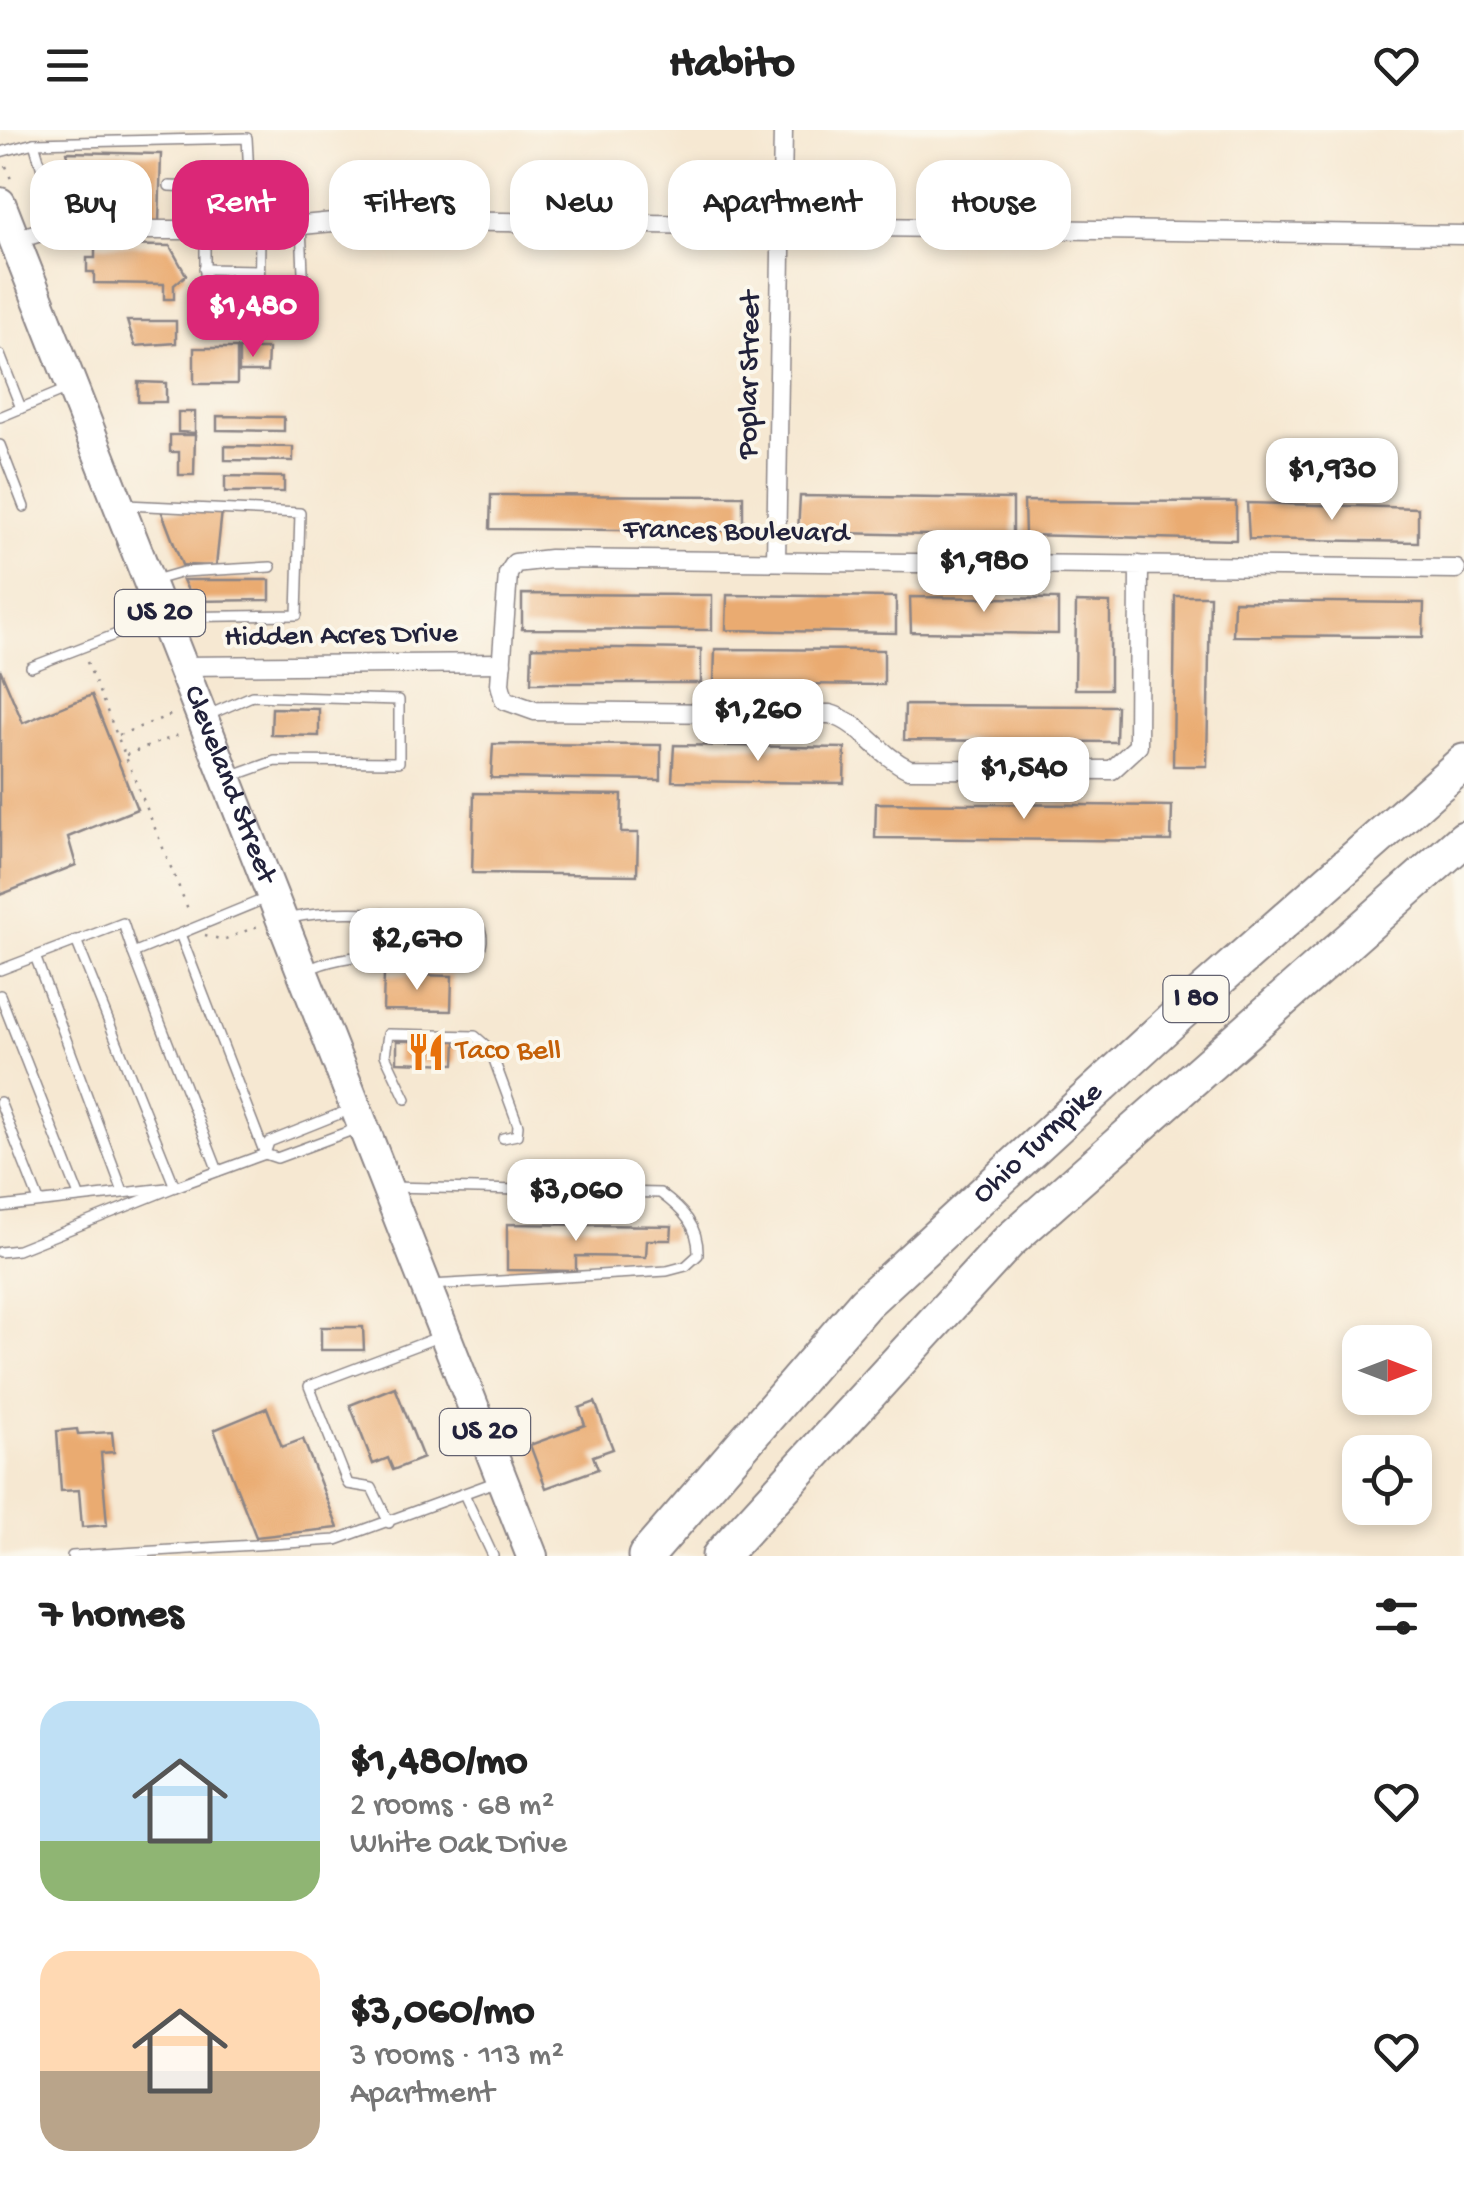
<!DOCTYPE html>
<meta charset="utf-8">
<style>
:root{--surface:#fff;--page:#f2f2f2;--text:#222;--muted:#767676;--accent:#db2777}
body{margin:0;font-family:"Gochi Hand",sans-serif;background:var(--page);color:var(--text);height:100vh;display:flex;flex-direction:column;font-size:38px;white-space:nowrap}
*{box-sizing:border-box;margin:0}
p{font-size:32px;color:var(--muted)}
.icon{flex:none;width:55px;height:55px;fill:none;stroke:currentColor;stroke-width:2;stroke-linecap:round;stroke-linejoin:round}
.map{position:relative;height:1426px;overflow:hidden}
.panel{display:flex;flex-direction:column;background:var(--surface);flex:1}
.panel>*{flex:none}
.banner{position:absolute;left:30px;top:30px;width:1405px;height:90px;display:flex;gap:20px}
.needle{width:65px;rotate:90deg}
.controls{position:absolute;left:1342px;top:1195px;display:grid;gap:20px}
.controls a{display:grid;place-items:center;width:90px;height:90px;border-radius:20px;background:var(--surface);box-shadow:0 5px 15px #0003;font-size:50px}
.price{position:absolute;translate:-50% -85px;padding:0 22px;border-radius:20px;background:#fff;color:#222;font-size:32px;line-height:65px;filter:drop-shadow(0 2px 5px #0008)}
.price::after{content:'';position:absolute;left:50%;top:60px;width:30px;height:22px;margin-left:-15px;background:inherit;clip-path:polygon(0 0,100% 0,50% 100%)}
.price.on{background:var(--accent);color:#fff}
ul{padding:0;list-style:none}
li{display:flex;align-items:center;gap:30px;height:250px;padding:0 40px}
li span{display:grid;place-items:center;flex:none;width:280px;height:200px;border-radius:30px;color:#555}
li>.icon{margin-inline-start:auto}
span .icon{width:120px;height:120px;fill:#fffc;stroke-width:1}
li b{font-size:42px}
h2{display:flex;justify-content:space-between;align-items:center;height:120px;padding:0 40px;font-size:42px}
.chip{padding:0 35px;border-radius:30px;background:var(--surface);box-shadow:0 5px 15px #0003;font-size:35px;line-height:90px}
.chip.on{background:var(--accent);color:#fff}
header{display:flex;justify-content:space-between;align-items:center;height:130px;padding:0 40px;background:var(--surface);font-size:45px;font-weight:800}
.map>svg:first-child{display:block}
</style>
<header><svg class="icon" aria-label="menu" viewBox="0 0 24 24"><path d="M4 6h16M4 12h16M4 18h16"/></svg>Habito<svg class="icon" aria-label="heart" viewBox="0 0 24 24"><path d="M12 20l-8-8c-3-5 5-10 8-4 3-6 11-1 8 4z"/></svg></header>
<div class="map">
<svg width="1464" height="1426" viewBox="0 0 1464 1426">
<rect width="100%" height="100%" fill="#fbf7ec"/>
<filter id="ink" filterUnits="userSpaceOnUse"><feTurbulence type="fractalNoise" baseFrequency=".01" numOctaves="2"/><feDisplacementMap in="SourceGraphic" scale="20" xChannelSelector="R" yChannelSelector="G"/><feConvolveMatrix kernelMatrix="1 2 1 2 8 2 1 2 1" color-interpolation-filters="sRGB"/></filter>
<filter id="wash" filterUnits="userSpaceOnUse"><feTurbulence type="fractalNoise" baseFrequency=".0048" numOctaves="4" result="noise"/><feDisplacementMap in="SourceGraphic" scale="40" xChannelSelector="R" yChannelSelector="G"/><feGaussianBlur stdDeviation="2.25" result="paint"/><feColorMatrix in="noise" values="0 0 0 0 0 0 0 0 0 0 0 0 0 0 0 0 0 1.4 0 .05"/><feComposite in="paint" operator="in"/></filter>
<g filter="url(#wash)">
<rect width="100%" height="100%" fill="#f6e8d2"/>
<g id="blocks">
<g fill="#eaab71">
<path d="M67,22L161,24L159,93L84,90L67,46Z"/>
<path d="M95,115L170,116L186,145L174,155V169H164V154L94,153V142H87V128H95Z"/>
<path d="M127,191H176V213L135,216Z"/>
<rect x="194" y="218" width="43" height="36"/>
<path d="M239,219H268L267,242H239Z"/>
<path d="M138,252L166,253V272H138Z"/>
<path d="M178,282H195V303L178,302Z"/>
<path d="M217,286L284,287V301L217,300Z"/>
<path d="M170,305H195L194,345H179V322H170Z"/>
<path d="M225,316L293,317V331L225,330Z"/>
<path d="M225,346L284,347V362H225Z"/>
<path d="M491,365L743,366V401L490,399Z"/>
<path d="M800,366L1013,369V407L798,402Z"/>
<path d="M1024,371L1236,372V410L1025,405Z"/>
<path d="M1247,373L1418,378V412L1249,409Z"/>
<path d="M161,380L222,381L216,436L182,435Z"/>
<path d="M183,450H270V470L193,471Z"/>
<path d="M522,464L712,465V500L522,499Z"/>
<path d="M727,465L896,467V503L726,500Z"/>
<path d="M1175,466H1210L1207,636H1173Z"/>
<path d="M910,467L1058,469V504L911,502Z"/>
<path d="M1234,471L1424,473L1423,507L1233,506Z"/>
<path d="M1076,472L1110,473V559H1075Z"/>
<path d="M532,517L701,519V553H531Z"/>
<path d="M715,519L884,520V555L714,553Z"/>
<path d="M0,539L23,593L92,565L137,679L68,707L76,735L0,765Z"/>
<path d="M905,575L1117,576L1116,612L904,610Z"/>
<path d="M272,578L319,579V606L271,605Z"/>
<path d="M493,614L661,615V650L491,648Z"/>
<path d="M674,615L845,618L844,653L672,651Z"/>
<path d="M474,663L622,665L621,703H638L637,745L472,743Z"/>
<path d="M876,673L1172,676L1171,711L875,708Z"/>
<path d="M384,844L452,846L451,881L383,880Z"/>
<path d="M397,911H456L455,934L397,932Z"/>
<path d="M507,1094L672,1096L671,1110H647L646,1127L576,1126V1141L507,1140Z"/>
<path d="M321,1197H363L364,1220H321Z"/>
<path d="M395,1257L423,1328L393,1340L388,1328L373,1334L350,1275Z"/>
<path d="M595,1272L613,1319L593,1326L598,1339L546,1358L530,1315L585,1295L579,1278Z"/>
<path d="M267,1278L282,1317L303,1309L338,1398L256,1407L214,1300Z"/>
<path d="M77,1299L78,1304L112,1302L114,1322L101,1323L107,1395L82,1397L79,1360L61,1361L57,1301Z"/>
</g>
</g>
</g>
<g filter="url(#ink)">
<use href="#blocks" fill-opacity="0" stroke="#8c8586" stroke-width="2.5"/>
<g fill="none" stroke-linecap="round" stroke-linejoin="round">
<g stroke="#8c8586" stroke-width="12">
<g id="lane">
<path d="M34,13L247,8L252,100"/>
<path d="M0,22L34,13L60,100"/>
<path d="M169,56L249,59"/>
<path d="M205,100V192L300,194L305,189L301,96"/>
<path d="M204,139L259,140"/>
<path d="M259,194L260,100"/>
<path d="M0,225L21,278"/>
<path d="M0,287L65,260"/>
<path d="M0,315L24,377"/>
<path d="M155,450L183,442L271,437"/>
<path d="M31,537L161,487L297,485L300,383L126,375"/>
<path d="M206,586L252,566L399,570V632L275,631L233,646"/>
<path d="M290,788C352,775 412,789 475,790C486,806 483,816 474,831C420,825 354,817 305,841"/>
<path d="M133,823L218,1041"/>
<path d="M35,826L123,1062"/>
<path d="M0,840L123,793L133,823L267,768"/>
<path d="M0,865L79,1066"/>
<path d="M406,969L385,925L388,904L475,906L490,919L518,995L517,1005L503,1008"/>
<path d="M0,972L39,1071"/>
<path d="M349,980L269,1012L265,1024L277,1028L358,998"/>
<path d="M391,1057L660,1063C683,1080 699,1096 698,1125L686,1136L667,1141L431,1155"/>
<path d="M0,1077L175,1057L265,1024L180,804"/>
<path d="M0,1122L18,1120L175,1057L76,810"/>
<path d="M464,1364L493,1426"/>
<path d="M389,1393L372,1358L348,1354L309,1256L441,1206"/>
<path d="M72,1426L336,1410L495,1352"/>
</g>
</g>
<g stroke="#8c8586" stroke-width="21">
<g id="street">
<path d="M15,110L47,100H252L353,90L1464,105"/>
<path d="M776,431L783,0"/>
<path d="M1139,435L1138,616L1112,640L909,639C878,625 862,593 830,584L535,581L504,570L500,554L508,444L515,433L550,429L1456,439"/>
<path d="M181,536L502,533"/>
</g>
</g>
<g stroke="#8c8586" stroke-width="34">
<g id="primary">
<path id="s1" d="M0,73L532,1426"/>
</g>
</g>
<g stroke="#8c8586" stroke-width="39">
<g id="highway">
<path id="s2" d="M646,1426L865,1173L1178,885L1464,632"/>
<path d="M720,1426L1008,1112L1464,709"/>
</g>
</g>
<g stroke="#8c8586" stroke-width="2.5" stroke-dasharray="2.5 8" stroke-linecap="butt">
<path d="M6,36L12,52"/>
<path d="M87,532L190,784"/>
<path d="M119,605L173,584"/>
<path d="M126,625L181,604"/>
<path d="M205,805L223,810L258,796"/>
</g>
<use href="#lane" stroke="#fff" stroke-width="9"/>
<use href="#street" stroke="#fff" stroke-width="18"/>
<use href="#primary" stroke="#fff" stroke-width="30"/>
<use href="#highway" stroke="#fff" stroke-width="35"/>
</g>
</g>
<defs>
<g id="restaurant-bare" transform="scale(3)"><path d="M-5-6h1v4h1v-4h1v4h1v-4h1v5L-1.5 .5V6h-2V.5L-5-1ZM5-6V6H3V1.5H1.5Q1.5-4 5-6Z" fill="#e8710a" stroke="#fbf7ec" stroke-width="2.5" paint-order="stroke"/></g>
</defs>
<g fill-rule="evenodd">
<use href="#restaurant-bare" x="426" y="922"/>
</g>
<g text-anchor="middle" dominant-baseline="central" stroke-width="8" stroke-linejoin="round" paint-order="stroke">
<g fill="#fbf7ec" stroke="#636270" stroke-width="2.5">
<rect x="115" y="460" width="90" height="46" rx="8"/>
<rect x="1163.5" y="846" width="65" height="46" rx="8"/>
<rect x="440" y="1279" width="90" height="46" rx="8"/>
</g>
<g font-size="28" font-weight="bold" fill="#22223b">
<text x="160" y="483">US 20</text>
<text x="1196" y="869">I 80</text>
<text x="485" y="1302">US 20</text>
</g>
<g font-size="30" fill="#22223b" stroke="#fbf7ec">
<text transform="translate(751 245) rotate(-89)">Poplar Street</text>
<text transform="translate(736 403) rotate(1)">Frances Boulevard</text>
<text transform="translate(341 507) rotate(-1)">Hidden Acres Drive</text>
<text stroke="none"><textPath href="#s1" startOffset="625">Cleveland Street</textPath></text>
<text stroke="none"><textPath href="#s2" startOffset="570">Ohio Turnpike</textPath></text>
</g>
<g font-size="30" fill="#c56008" stroke="#fbf7ec" text-anchor="start">
<text x="456" y="922">Taco Bell</text>
</g>
</g>
</svg>
<div class="controls">
<a><svg class="needle" viewBox="-14 -14 28 28"><path d="M0-13l5 13h-10z" fill="#e53935"/><path d="M0 13l5-13h-10z" fill="#767676"/></svg></a>
<a><svg class="icon" aria-label="locate" viewBox="0 0 24 24"><circle cx="12" cy="12" r="6"/><path d="M12 2v4M12 18v4M2 12h4M18 12h4"/></svg></a>
</div>
<b class="price on" style="left:253px;top:230px">$1,480</b>
<b class="price" style="left:1332px;top:393px">$1,930</b>
<b class="price" style="left:984px;top:485px">$1,980</b>
<b class="price" style="left:758px;top:634px">$1,260</b>
<b class="price" style="left:1024px;top:692px">$1,540</b>
<b class="price" style="left:417px;top:863px">$2,670</b>
<b class="price" style="left:576px;top:1114px">$3,060</b>
<div class="banner">
<a class="chip">Buy</a>
<a class="chip on">Rent</a>
<a class="chip">Filters</a>
<a class="chip">New</a>
<a class="chip">Apartment</a>
<a class="chip">House</a>
</div>
</div>
<section class="panel">
<h2>7 homes<svg class="icon" aria-label="filters" viewBox="0 0 24 24"><path d="M4 7h16M4 17h16"/><circle cx="9" cy="7" r="2"/><circle cx="15" cy="17" r="2"/></svg></h2>
<ul>
<li><span style="background:linear-gradient(#bfe0f5 70%,#8fb573 0)"><svg class="icon" aria-label="home" viewBox="0 0 24 24"><path d="M3 11l9-7 9 7M6 9v11h12V9"/></svg></span><div><b>$1,480/mo</b><p>2 rooms · 68 m²</p><p>White Oak Drive</p></div><svg class="icon" aria-label="heart" viewBox="0 0 24 24"><path d="M12 20l-8-8c-3-5 5-10 8-4 3-6 11-1 8 4z"/></svg></li>
<li><span style="background:linear-gradient(#ffd9b3 60%,#b9a48a 0)"><svg class="icon" aria-label="home" viewBox="0 0 24 24"><path d="M3 11l9-7 9 7M6 9v11h12V9"/></svg></span><div><b>$3,060/mo</b><p>3 rooms · 113 m²</p><p>Apartment</p></div><svg class="icon" aria-label="heart" viewBox="0 0 24 24"><path d="M12 20l-8-8c-3-5 5-10 8-4 3-6 11-1 8 4z"/></svg></li>
</ul>
</section>
